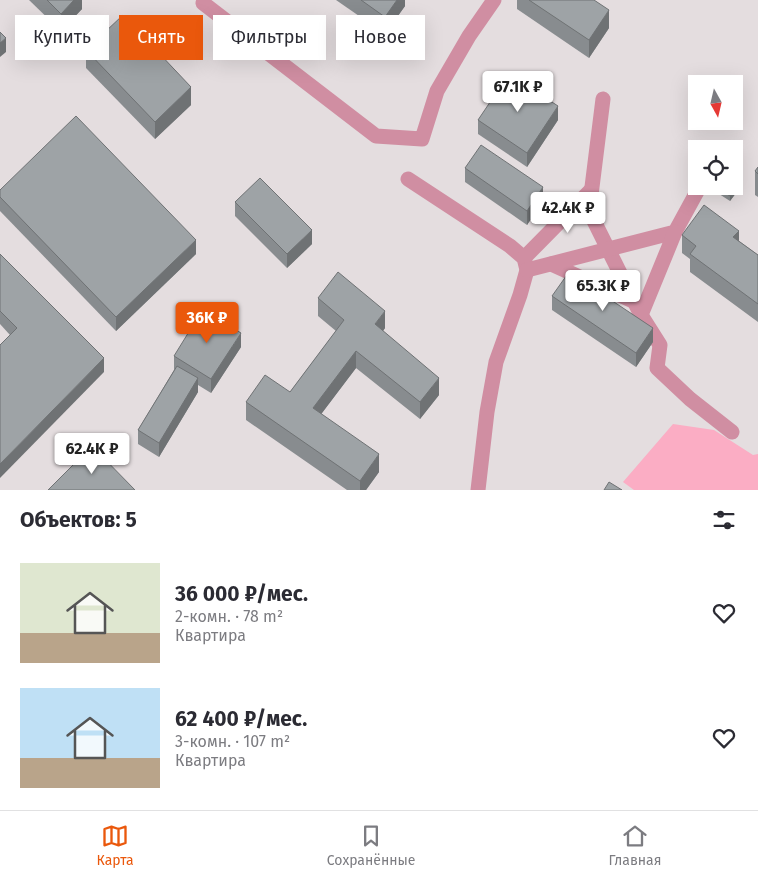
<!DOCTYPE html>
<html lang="ru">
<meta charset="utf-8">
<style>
:root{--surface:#fff;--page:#f2f2f3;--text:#2b2b33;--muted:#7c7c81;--line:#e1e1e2;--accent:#ea580c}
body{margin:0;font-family:"Fira Sans",sans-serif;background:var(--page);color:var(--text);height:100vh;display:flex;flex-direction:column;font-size:19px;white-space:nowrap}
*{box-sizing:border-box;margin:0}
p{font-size:16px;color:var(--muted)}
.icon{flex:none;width:28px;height:28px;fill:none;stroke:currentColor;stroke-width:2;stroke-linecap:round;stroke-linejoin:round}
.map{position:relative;height:490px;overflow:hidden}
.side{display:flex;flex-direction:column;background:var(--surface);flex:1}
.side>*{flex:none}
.guide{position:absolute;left:15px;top:15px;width:500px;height:45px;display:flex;gap:10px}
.needle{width:32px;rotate:172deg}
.controls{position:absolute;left:688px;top:75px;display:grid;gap:10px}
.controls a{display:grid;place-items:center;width:55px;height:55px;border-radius:0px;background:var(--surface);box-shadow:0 5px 20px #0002;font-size:25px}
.price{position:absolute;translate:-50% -42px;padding:0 11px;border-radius:5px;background:#fff;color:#222;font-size:16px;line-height:32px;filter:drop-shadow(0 1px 2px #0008)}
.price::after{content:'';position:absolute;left:50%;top:30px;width:15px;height:11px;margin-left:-8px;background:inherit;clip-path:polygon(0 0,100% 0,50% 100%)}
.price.selected{background:var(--accent);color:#fff}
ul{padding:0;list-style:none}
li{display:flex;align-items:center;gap:15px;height:125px;padding:0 20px}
li span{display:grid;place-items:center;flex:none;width:140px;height:100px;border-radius:0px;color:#555}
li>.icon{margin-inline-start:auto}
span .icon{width:60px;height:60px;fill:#fffc;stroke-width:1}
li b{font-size:21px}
h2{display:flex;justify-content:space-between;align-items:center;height:60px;padding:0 20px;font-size:21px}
.pill{padding:0 18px;border-radius:0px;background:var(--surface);box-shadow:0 5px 20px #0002;font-size:18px;line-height:45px}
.pill.selected{background:var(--accent);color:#fff}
.menu{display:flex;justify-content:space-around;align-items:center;height:70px;border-top:1px solid var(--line);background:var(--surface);font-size:14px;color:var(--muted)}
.menu a{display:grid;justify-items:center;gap:2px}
.menu .selected{color:var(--accent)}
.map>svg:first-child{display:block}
</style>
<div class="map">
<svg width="758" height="490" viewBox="0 0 758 490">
<rect width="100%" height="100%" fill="#e4dddf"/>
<path fill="#fbadc4" d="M673,424L714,430L753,455L758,454V490H634L623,482Z"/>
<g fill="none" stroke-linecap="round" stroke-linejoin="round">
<g stroke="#d08ea2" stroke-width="15">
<path d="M203,3L376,136L422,139L437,91L469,36L494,0"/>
<path d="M603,99L589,211L641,315L660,345L657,368L690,399L732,432"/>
<path d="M408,179L510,246L524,258L527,270L520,295L496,362L487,412L478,490"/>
<path d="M524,258L591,190"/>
<path d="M551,264L635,302"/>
<path d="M527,270L675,232L699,188"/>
<path d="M641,315L675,232"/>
</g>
</g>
<g fill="#888c8f">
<path d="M29,0H82V9L61,31Z"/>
<path d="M336,0H405V6L385,34Z"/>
<path d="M517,0H594L609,28L589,58L517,9Z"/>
<path d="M86,50L191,105L155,139L86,68Z"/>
<path d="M478,120H558L527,167L478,134Z"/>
<path d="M758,167V197L755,195V171Z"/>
<path d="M465,168L543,201L527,225L465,182Z"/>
<path d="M716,187L736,193L730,201L716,192Z"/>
<path d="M0,190L196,254L116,331L0,211Z"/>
<path d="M235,202L312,244L287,268L235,216Z"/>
<path d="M682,235L739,241L758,255V322L690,272V259L682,253Z"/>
<path d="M0,254L104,372L10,335L0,324Z"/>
<path d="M552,296L653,342L636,367L552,310Z"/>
<path d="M318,298L385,328L383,331L439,395L420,419L356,368L321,414L379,472L366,490H347L246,420V402L290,392L336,331L318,316Z"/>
<path d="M241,347L211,393L198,385V392L159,457L138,444V430L174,370V356Z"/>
</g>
<g fill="#6f7274">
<path d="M74,0H82V9L61,31V14Z"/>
<path d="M397,0H405V6L385,34V17Z"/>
<path d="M609,10V28L589,58V40Z"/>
<path d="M6,38V52L0,57V43Z"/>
<path d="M191,87V105L155,139V122Z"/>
<path d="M558,106V120L527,167V153Z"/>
<path d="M543,187V201L527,225V211Z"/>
<path d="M736,188V193L730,201V196Z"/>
<path d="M312,230V244L287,268V254Z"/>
<path d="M739,231V248L733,237Z"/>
<path d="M196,240V254L116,331V317Z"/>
<path d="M385,311V328L375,342V324Z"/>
<path d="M653,328V342L636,367V353Z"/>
<path d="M241,333V347L211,393V379Z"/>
<path d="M356,351V368L313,425V408Z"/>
<path d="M104,358V372L0,478V464Z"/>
<path d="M198,378V392L159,457V443Z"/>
<path d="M439,378V395L420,419V402Z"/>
<path d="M379,454V472L366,490H360V481Z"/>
</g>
<g fill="#9ea3a6" stroke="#6f7274">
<path d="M47,0H74L61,14Z"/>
<path d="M361,0H397L385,17Z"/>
<path d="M529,0H594L609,10L589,40Z"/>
<path d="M123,15L191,87L155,122L86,50Z"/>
<path d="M0,32L6,38L0,43Z"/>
<path d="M509,74L558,106L527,153L478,120Z"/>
<path d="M76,116L196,240L116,317L0,197V190Z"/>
<path d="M481,145L543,187L527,211L465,168Z"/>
<path d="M758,167V174L755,171Z"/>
<path d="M260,178L312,230L287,254L235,202Z"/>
<path d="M716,186H733L736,188L730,196L716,187Z"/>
<path d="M704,205L739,231L733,237L758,255V304L690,254L696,246L682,235Z"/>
<path d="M0,254L104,358L0,464V345L17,328L0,311Z"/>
<path d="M338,272L385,311L375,324L439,378L420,402L356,351L313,408L379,454L360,481L246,402L265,375L290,392L344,320L318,298Z"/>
<path d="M569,272L653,328L636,353L552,296Z"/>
<path d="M203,309L241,333L211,379L174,356Z"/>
<path d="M177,366L198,378L159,443L138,430Z"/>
<path d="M92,446L135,490H48Z"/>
<path d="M609,482L622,490H604Z"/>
</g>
</svg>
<div class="controls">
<a><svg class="needle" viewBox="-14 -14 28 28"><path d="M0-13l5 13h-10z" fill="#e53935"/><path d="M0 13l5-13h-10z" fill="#7c7c81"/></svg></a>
<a><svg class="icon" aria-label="locate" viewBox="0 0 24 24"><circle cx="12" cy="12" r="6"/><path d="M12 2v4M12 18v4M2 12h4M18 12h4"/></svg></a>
</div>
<b class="price" style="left:518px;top:113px">67.1K ₽</b>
<b class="price" style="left:568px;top:234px">42.4K ₽</b>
<b class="price" style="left:603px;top:312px">65.3K ₽</b>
<b class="price selected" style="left:207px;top:344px">36K ₽</b>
<b class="price" style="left:92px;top:475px">62.4K ₽</b>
<div class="guide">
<a class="pill">Купить</a>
<a class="pill selected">Снять</a>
<a class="pill">Фильтры</a>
<a class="pill">Новое</a>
</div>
</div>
<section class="side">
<h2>Объектов: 5<svg class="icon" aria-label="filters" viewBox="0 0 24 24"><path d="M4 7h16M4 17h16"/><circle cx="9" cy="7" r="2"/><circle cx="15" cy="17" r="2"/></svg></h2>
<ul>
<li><span style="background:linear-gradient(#dfe7d0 70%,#b9a48a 0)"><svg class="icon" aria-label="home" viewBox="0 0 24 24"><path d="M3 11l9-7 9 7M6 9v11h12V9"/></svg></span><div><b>36 000 ₽/мес.</b><p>2-комн. · 78 m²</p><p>Квартира</p></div><svg class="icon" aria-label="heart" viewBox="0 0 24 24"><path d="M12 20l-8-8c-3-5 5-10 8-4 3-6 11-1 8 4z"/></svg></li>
<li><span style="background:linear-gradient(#bfe0f5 70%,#b9a48a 0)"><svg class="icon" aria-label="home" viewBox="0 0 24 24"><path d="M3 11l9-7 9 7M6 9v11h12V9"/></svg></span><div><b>62 400 ₽/мес.</b><p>3-комн. · 107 m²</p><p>Квартира</p></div><svg class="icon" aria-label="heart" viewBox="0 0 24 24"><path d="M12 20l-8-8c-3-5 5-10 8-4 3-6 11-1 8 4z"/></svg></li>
</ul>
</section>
<nav class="menu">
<a class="selected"><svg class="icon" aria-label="map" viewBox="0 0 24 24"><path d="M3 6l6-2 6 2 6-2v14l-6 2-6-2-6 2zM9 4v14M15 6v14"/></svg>Карта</a>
<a><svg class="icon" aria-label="saved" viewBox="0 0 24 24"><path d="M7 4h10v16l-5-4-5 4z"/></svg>Сохранённые</a>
<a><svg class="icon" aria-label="home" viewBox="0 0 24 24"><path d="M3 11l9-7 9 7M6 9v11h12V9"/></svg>Главная</a>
</nav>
